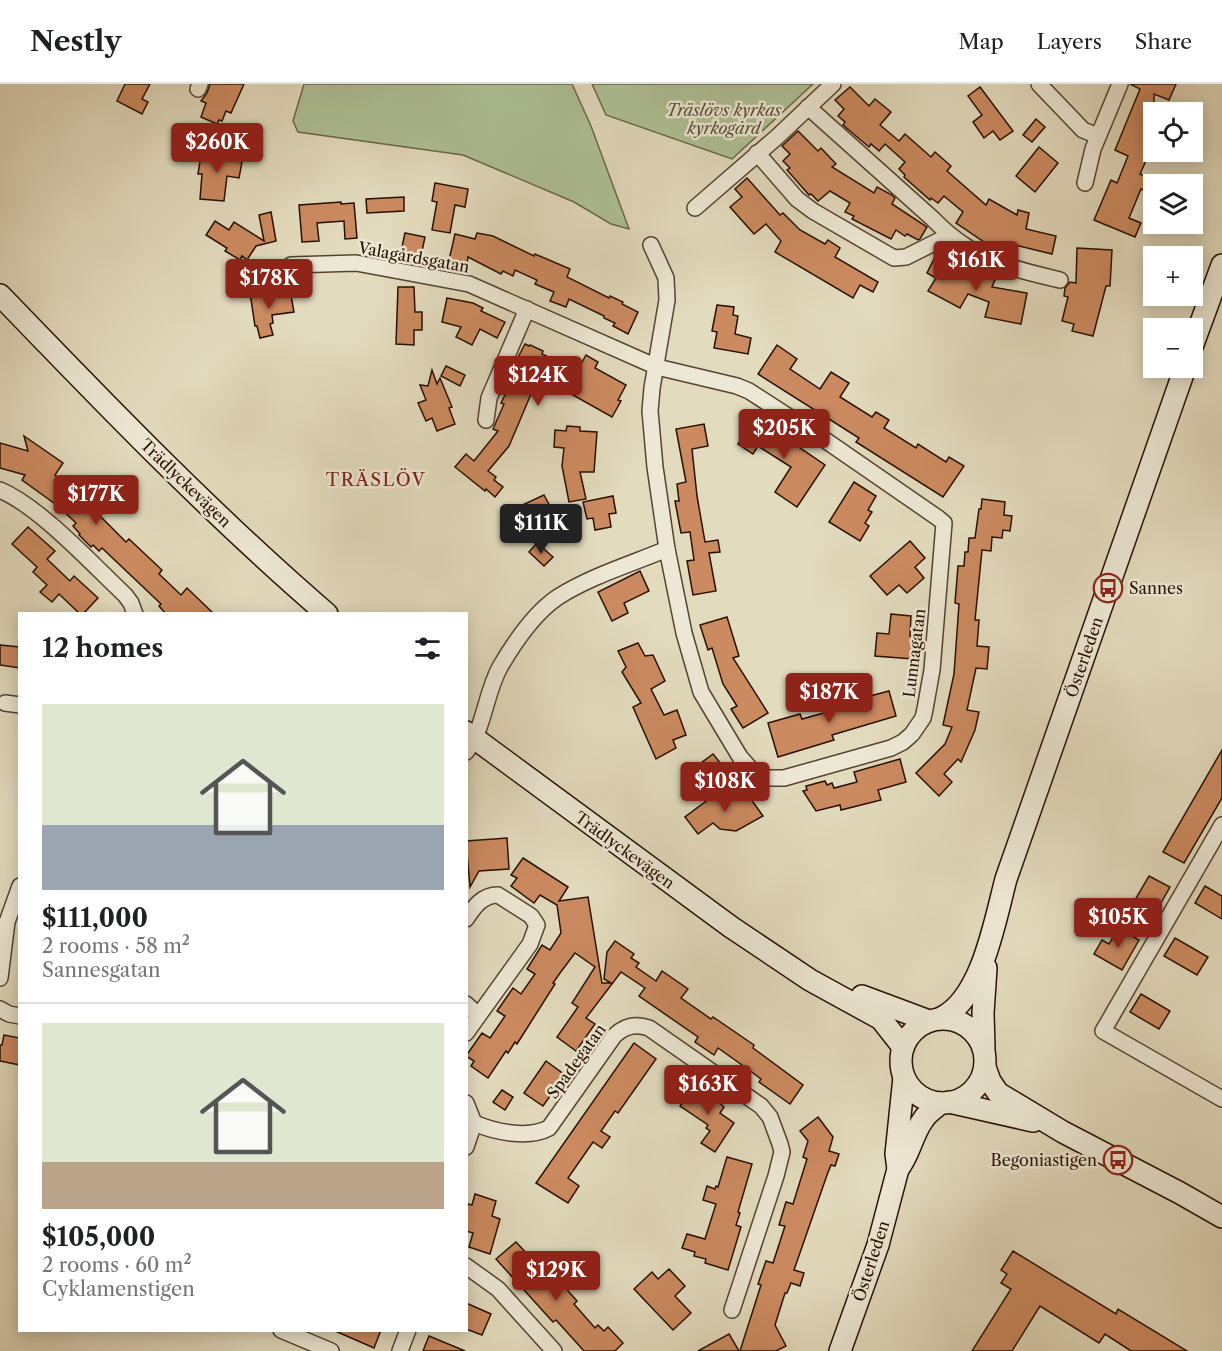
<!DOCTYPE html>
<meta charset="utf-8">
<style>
:root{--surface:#fff;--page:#f2f2f2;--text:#202124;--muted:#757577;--line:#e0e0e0;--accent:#8f2418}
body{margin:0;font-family:"Libre Caslon Text",serif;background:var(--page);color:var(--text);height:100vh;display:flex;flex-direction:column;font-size:22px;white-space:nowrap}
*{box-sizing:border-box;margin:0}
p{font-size:20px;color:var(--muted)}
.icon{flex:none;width:33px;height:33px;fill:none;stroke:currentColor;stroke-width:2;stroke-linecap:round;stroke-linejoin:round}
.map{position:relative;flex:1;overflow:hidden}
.drawer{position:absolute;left:18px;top:528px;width:450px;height:720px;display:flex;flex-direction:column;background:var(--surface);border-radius:0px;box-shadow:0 3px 15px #0003}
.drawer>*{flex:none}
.buttons{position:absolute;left:1143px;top:18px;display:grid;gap:12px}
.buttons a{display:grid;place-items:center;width:60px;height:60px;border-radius:0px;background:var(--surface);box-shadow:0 3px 15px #0003;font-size:30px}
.price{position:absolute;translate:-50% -51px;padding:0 14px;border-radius:6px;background:var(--accent);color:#fff;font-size:20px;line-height:39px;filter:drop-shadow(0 2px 3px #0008)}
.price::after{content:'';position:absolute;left:50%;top:36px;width:18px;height:14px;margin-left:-9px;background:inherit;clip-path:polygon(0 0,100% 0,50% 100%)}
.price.current{background:#222;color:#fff}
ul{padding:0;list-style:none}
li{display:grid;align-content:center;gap:12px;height:318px;padding:0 24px}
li+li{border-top:2px solid var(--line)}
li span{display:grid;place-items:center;height:186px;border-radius:0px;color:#555}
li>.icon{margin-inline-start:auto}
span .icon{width:108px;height:108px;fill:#fffc;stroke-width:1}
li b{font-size:26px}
h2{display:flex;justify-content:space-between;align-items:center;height:72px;padding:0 24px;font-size:26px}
header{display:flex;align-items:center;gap:36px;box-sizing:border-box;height:84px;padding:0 30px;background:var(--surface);border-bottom:2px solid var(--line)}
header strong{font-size:28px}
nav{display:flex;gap:33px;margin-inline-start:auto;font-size:21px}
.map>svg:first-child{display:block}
</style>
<header>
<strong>Nestly</strong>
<nav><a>Map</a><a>Layers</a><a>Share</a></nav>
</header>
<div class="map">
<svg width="1222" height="1267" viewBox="0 0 1222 1267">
<rect width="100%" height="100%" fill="#e3dbbe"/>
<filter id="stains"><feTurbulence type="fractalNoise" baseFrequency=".00333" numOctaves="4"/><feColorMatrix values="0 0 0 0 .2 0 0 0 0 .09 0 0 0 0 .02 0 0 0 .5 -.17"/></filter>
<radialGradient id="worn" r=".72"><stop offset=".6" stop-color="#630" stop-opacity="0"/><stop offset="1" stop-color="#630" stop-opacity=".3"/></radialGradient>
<g fill="#aec196" stroke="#6a684b" stroke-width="1.5">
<path d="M304,0H572L591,42L629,145L611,140L574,118L463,71L298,48L293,37Z"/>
<path d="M592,0H813L732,75L606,31Z"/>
</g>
<g fill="#cc8a60" stroke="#271000" stroke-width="1.5">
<path d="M125,0H150L142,15L148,18L142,30L117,17Z"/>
<path d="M210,0H244L231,29L226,27L222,37L219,36L217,40L201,33L206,19L201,17L207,9Z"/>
<path d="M1130,0H1176L1169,16L1154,10V59L1140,90L1151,94L1146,107L1141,105L1129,134L1141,139L1135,153L1094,136L1111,96L1117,99L1128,72L1115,66L1140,5Z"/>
<path d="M850,3L869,22L875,15L891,28L880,41L899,57L905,50L931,73L935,68L951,82L947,87L986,121L989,115L1017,131L1018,126L1029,129L1026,145L1056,152L1052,170L1007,159L1003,166L995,161L993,164L956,139L963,128L944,112L938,119L931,114L930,116L904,93L905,91L899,85L905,78L885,60L879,67L871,60L869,63L843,41L845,38L838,32L844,25L835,16Z"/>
<path d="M980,3L1013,47L1000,56L993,47L984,54L973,38L982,31L968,12Z"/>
<path d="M1036,35L1045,43L1032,58L1023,51Z"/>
<path d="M798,47L818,67L821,64L836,80L832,83L874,109L877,103L892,111L895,114L892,120L927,143L920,155L918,156L907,150L905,152L896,146L891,155L852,135L854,132L845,128L850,119L830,107L818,117L811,110L809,111L787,86L790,84L783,77L790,70L782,62Z"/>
<path d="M1039,63L1058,79L1035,108L1016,92Z"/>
<path d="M213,65L230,68L229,76L242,78L239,94L227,92L224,117L200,115L202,90H198L201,71L212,73Z"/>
<path d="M747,94L780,131L783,129L800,146L825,160L828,156L840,164L835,173L878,198L873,208L860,201L853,214L775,168L781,157L766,140L754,150L730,123L742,113L735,105Z"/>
<path d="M435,99L468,105L465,123L455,121L450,149L432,146L437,118L432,117Z"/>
<path d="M404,113V127L367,129L366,115Z"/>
<path d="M341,118V120L354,119L357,154L345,155L344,137L317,139L319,157L302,158L299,121Z"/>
<path d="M271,128L276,157L256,162L247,176L242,172L240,176L225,167L227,164L206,151L215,137L229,146L234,138L264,157L259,131Z"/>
<path d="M405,149L425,153L419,181L399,177Z"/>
<path d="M477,149L493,152L534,172L535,170L570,185L567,193L609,214L610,212L623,218L622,220L638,228L628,250L613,242L615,239L604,234V232L569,215L566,223L550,217L554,208L535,200L537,196L515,186L513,192L503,187L501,190L468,173L467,180L449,176L455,150L475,155Z"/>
<path d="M1077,164L1112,166L1110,202H1106L1093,252L1072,247L1074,240L1062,237L1068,213L1064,212L1065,204L1070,198L1076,199Z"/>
<path d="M935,173L977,196L979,191L995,196L992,203L1027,209L1021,240L985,233L989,218L968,210L960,224L928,207L936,194L927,189Z"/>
<path d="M398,203H414L415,228H422V246H414V261L396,260Z"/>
<path d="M269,207L270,214L291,211L294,228L272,231L273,239L270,240L273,251L260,254L257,242H255L250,209Z"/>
<path d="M447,214L473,219L483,224L481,227L505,238L497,254L480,245L472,261L456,253L461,243L442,238Z"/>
<path d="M717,221L734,223L733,231L738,232L735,250L751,254L748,270L714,264L717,248L712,247Z"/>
<path d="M525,260L529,262L530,261L543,267L542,270L555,276L549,288L571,298L586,271L598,278L595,284L626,301L618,316L621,317L612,333L557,302L556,304L537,296L509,362L488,387L496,393L494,396L503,403L495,413L486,405L485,407L455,383L466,370L474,377L498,347L493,345L504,320L501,319L521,279L516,277Z"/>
<path d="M777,261L797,275L790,285L820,305L831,288L849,299L840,313L872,333L876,328L889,336L884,344L916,364L918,360L946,378L949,373L964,382L943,413L856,358L859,354L758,290Z"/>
<path d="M446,282L465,291L460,302L441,292Z"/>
<path d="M432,286L437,300L440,294L452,323L449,324L455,340L437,347L432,334L426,337L418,319L426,316L420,301L428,302Z"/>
<path d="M755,333L825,381L797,423L775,408L791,383L758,362L753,370L738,360Z"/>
<path d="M704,340L708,362L692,365L697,412L705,458L718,456L720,468L709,469L716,507L693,511L687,477L694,476L690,448L681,449L675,417H679L677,400L686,398L676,345Z"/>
<path d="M567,342L580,343V347L597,348L594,388H580L586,415L569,418L562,382L564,364L554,363L555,346L566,347Z"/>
<path d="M24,352L63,379L55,391L77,407L76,408L126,458L129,455L162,486L159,490L181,511L187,504L214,530H166L159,522L161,520L102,464L99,467L93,461L91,463L79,451L80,450L73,442L76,439L58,422L22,396L25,391L0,384V359L28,367Z"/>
<path d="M854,398L876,412L868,426L872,428L865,439L869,442L860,457L829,438Z"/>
<path d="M544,411L551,424L542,429L549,444L534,451L520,422Z"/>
<path d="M613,412L616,429L609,430L611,443L595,446L593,434L587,435L583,418Z"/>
<path d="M982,415L1005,418L1004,431L1012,432L1010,447L1003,446L1002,454L992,453L991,467L982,466L975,536H979L977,562L989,563L987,585L976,584L967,626L979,628L975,646L961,678L958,675L944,690L952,698L939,712L916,689L945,660L952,643L943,641L954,590L959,520L955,519L958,482H964L965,468H968L969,454H975L979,425H981Z"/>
<path d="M28,443L55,467L47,475L70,497L74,492L98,514L83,530H80L59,510L52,518L40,508L47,501L33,488L37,483L12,460Z"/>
<path d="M910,457L925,474L915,483L924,494L907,509L899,501L887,511L870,492Z"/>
<path d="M537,459L553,473L544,482L529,468Z"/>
<path d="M640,487L649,507L624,519L628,529L612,537L598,508Z"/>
<path d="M891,530L911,532L910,552H915L913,575L875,572L877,549L889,550Z"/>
<path d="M727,533L739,572L733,574L768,629L743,644L731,625L737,622L723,600L712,564L708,566L700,541Z"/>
<path d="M638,559L645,572L653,571L665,597L651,605L664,631L677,626L686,651L673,656L676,664L656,675L633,623L641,619L622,588L626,583L618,567Z"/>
<path d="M0,561L20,563V584L0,581Z"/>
<path d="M889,607L896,632L832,651L834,656L778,673L768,639L800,630L802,635L845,623L844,619Z"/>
<path d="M1222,666V714L1184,779L1163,768Z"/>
<path d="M713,670L725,685L704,701L693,685Z"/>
<path d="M900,675L906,698L878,706L881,716L841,726L840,721L816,727L803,707L807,706L806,702L825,697L827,701L832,699L834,704L857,698L854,688Z"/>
<path d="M721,706L730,717L745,707L763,732L736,747L720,745L713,739L698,750L685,733Z"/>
<path d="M507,754L509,785L479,787L470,803L466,757Z"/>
<path d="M523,774L568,803L559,817L588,813L602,899H611L604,895L607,868L615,857L634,870L631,874L639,879L636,883L656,897L662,887L688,905L681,914L711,935L713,933L754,961L753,964L803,1001L790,1020L759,998L761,995L749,986L718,964L714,971L695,958L698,953L639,912L645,904L621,888L586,934L595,940L576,967L557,953L578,923L572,919L595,883L575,869L560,889L553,899L555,900L517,960L515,958L508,969L506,967L488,994L471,982L474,977L466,972L482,949L490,954L505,932L497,927L513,904L521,910L535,890L527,885L542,861L550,866L561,849L557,821L540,811L534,819L511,802L517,794L511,791Z"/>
<path d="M1149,792L1170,803L1153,833L1132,821Z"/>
<path d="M1205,802L1222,812V835L1195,819Z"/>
<path d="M1119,844L1139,856L1122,886L1094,870L1102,856L1109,860Z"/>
<path d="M1175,854L1208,873L1197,891L1164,872Z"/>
<path d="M1141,910L1170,927L1159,945L1130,928Z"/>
<path d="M4,951L20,954V981L0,977V961H2Z"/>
<path d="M634,959L656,975L618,1029L615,1027L601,1047L610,1053L602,1064L593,1058L568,1094L579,1102L568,1119L536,1099Z"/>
<path d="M546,977L565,991L543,1022L524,1009Z"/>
<path d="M694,1002L722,1019L721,1020L724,1023L720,1029L734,1039L715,1068L701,1059L710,1047L706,1044L708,1041L680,1022Z"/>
<path d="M502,1006L513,1013L505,1026L493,1018Z"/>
<path d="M818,1033L833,1053L829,1067L839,1070L835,1082L831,1081L827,1091L794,1186L804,1189L800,1202L791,1199L787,1209H785L775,1241L786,1262L776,1267H740L761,1201L758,1200L766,1177L773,1179L785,1142L779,1141L786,1118L793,1120L807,1075L803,1073L808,1057L800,1047Z"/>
<path d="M727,1073L752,1080L738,1128L740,1129L736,1141L741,1143L728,1186L705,1179L706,1175L694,1172L695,1168L682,1164L687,1150L705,1155L716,1120L703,1116L707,1102L715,1105L716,1102L718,1103Z"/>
<path d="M475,1110L496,1117L492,1132L500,1135L490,1170L469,1163L473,1149L466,1147V1127L468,1120L472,1121Z"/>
<path d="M516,1158L557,1202L561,1199L577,1217L574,1220L595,1244L598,1241L604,1247L608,1243L623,1259L615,1267H584L556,1236L553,1238L496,1175Z"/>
<path d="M1013,1167L1116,1230L1118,1225L1187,1267H1131L1105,1250L1099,1259L1040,1222L1012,1267H972L1011,1205L1001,1199L1007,1190L1001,1186Z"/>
<path d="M669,1185L685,1202L675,1212L691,1229L673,1246L634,1205L652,1188L658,1195Z"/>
<path d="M466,1219L491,1230L482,1251L466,1245Z"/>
<path d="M333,1246H381L374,1264Z"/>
<path d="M729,1250L739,1267H698Z"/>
<path d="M429,1252L465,1267H423Z"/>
</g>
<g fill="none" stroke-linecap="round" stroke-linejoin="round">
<g stroke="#564330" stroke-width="18">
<g id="street">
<path d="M1039,0L1083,46L1098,52"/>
<path d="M198,5L200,0"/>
<path d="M808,23L933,135C971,175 1009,184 1060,196"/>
<path d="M757,69L797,115L813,127L894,174L906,173L948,152"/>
<path d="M1085,99L1093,65L1120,0"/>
<path d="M695,124L777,53L833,0"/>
<path d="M291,181L356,179L469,200L657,283L737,302L749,307L825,356L938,434L944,439L932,586L925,625L923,634L912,650L903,658L891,664L784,694H765L756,691L740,673L701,608L684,549L667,465L655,383L650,327L652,304L667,216L666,194L651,161"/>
<path d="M486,336L489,314L527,225"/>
<path d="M0,406C40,423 92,480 125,511L131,519L135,530"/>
<path d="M5,619L20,621"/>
<path d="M466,668C485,643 485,610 500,583C514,559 534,529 558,513C591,492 631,480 667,465"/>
<path d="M1222,741L1103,947L1222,1015"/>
<path d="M466,835C474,823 482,811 498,811L531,832L537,841L530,860L466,949"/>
<path d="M0,894L7,838L20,802"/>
<path d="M466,920L478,931"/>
<path d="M0,925L9,930L20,932"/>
<path d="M466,1019L474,1039L466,1063"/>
<path d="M474,1039C495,1048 528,1055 549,1044L614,952C624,942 635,939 649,944L761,1022L770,1033L780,1060L782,1068L776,1092L732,1226"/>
<path d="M466,1182L498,1205L554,1267"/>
<path d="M281,1246L331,1267"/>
<path d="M400,1267L408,1246"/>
</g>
</g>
<g stroke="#271000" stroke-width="24">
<g id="secondary">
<path d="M0,211C106,321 211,430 327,530"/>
<path d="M1192,263L1222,181"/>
<path d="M466,648L731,843L810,896L881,935L903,963"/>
<path d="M862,912L929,937"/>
<path d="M941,934C982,915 995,836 1006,795L1185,284"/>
<circle cx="943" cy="977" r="42"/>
<path d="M984,964L983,929L986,884"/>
<path d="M985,983L990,997L998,1009L1063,1048L1180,1109L1222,1133"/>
<path d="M949,1018L1033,1037"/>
<path d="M898,1085C910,1070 912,1051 923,1036C927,1029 935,1024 941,1019"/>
<path d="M840,1267L878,1161L898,1085L896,1070L904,993"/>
</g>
</g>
<use href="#street" stroke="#ede8d5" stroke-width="15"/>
<use href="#secondary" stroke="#ede8d5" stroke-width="21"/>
</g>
<defs>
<g id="bus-ring" transform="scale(1.5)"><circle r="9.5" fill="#ede8d5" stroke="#8f2418" stroke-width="1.5"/><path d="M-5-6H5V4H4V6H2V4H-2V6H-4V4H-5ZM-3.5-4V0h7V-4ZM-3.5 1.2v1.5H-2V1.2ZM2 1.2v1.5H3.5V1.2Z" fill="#8f2418"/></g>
</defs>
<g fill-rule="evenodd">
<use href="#bus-ring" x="1108" y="504"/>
<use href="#bus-ring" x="1118" y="1076"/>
</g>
<g text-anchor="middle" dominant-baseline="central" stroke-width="5" stroke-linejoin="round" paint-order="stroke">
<g font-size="16" font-style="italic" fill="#564e34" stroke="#ede8d5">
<text x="724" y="26">Träslövs kyrkas<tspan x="724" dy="18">kyrkogård</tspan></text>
</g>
<g font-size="16" fill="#271000" stroke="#ede8d5">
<text transform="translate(414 173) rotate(10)">Valagårdsgatan</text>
<text transform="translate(186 399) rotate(44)">Trädlyckevägen</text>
<text transform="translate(914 569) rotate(-83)">Lunnagatan</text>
<text transform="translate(1084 573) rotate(-71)">Österleden</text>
<text transform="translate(625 766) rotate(36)">Trädlyckevägen</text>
<text transform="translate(576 977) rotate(-54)">Spadegatan</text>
<text transform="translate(871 1177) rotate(-72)">Österleden</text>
</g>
<g font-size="16" fill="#271000" stroke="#ede8d5" text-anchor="start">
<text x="1129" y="504">Sannes</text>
<text x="1097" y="1076" text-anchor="end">Begoniastigen</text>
</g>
<g font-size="18" letter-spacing="1.5" fill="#7a1f14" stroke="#ede8d5">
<text x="376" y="396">TRÄSLÖV</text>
</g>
</g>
<rect width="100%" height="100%" filter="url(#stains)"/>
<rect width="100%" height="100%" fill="url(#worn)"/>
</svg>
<div class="buttons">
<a><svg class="icon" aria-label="locate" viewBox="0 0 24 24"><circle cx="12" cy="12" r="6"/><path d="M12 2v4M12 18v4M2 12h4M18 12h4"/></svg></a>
<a><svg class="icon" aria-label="layers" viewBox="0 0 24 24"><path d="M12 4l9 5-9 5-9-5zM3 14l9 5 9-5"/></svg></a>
<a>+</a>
<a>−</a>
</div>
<b class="price" style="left:217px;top:90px">$260K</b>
<b class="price" style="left:976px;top:208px">$161K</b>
<b class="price" style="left:269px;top:226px">$178K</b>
<b class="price" style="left:538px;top:323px">$124K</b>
<b class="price" style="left:784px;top:376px">$205K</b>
<b class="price" style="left:96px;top:442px">$177K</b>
<b class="price current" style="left:541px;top:471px">$111K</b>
<b class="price" style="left:829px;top:640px">$187K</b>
<b class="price" style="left:725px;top:729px">$108K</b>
<b class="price" style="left:1118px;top:865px">$105K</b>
<b class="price" style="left:708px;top:1032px">$163K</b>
<b class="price" style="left:556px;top:1218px">$129K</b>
<section class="drawer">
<h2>12 homes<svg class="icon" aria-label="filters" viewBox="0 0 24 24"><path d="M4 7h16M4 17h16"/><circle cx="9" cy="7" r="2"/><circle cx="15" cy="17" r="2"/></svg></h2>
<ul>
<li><span style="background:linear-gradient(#dfe7d0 65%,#9aa5b1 0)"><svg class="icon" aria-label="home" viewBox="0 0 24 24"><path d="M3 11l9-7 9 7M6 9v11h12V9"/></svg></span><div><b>$111,000</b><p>2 rooms · 58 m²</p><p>Sannesgatan</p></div></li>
<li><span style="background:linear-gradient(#dfe7d0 75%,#b9a48a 0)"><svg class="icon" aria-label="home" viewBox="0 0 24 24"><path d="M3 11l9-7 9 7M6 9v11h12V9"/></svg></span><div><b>$105,000</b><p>2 rooms · 60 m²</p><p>Cyklamenstigen</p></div></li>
</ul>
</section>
</div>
